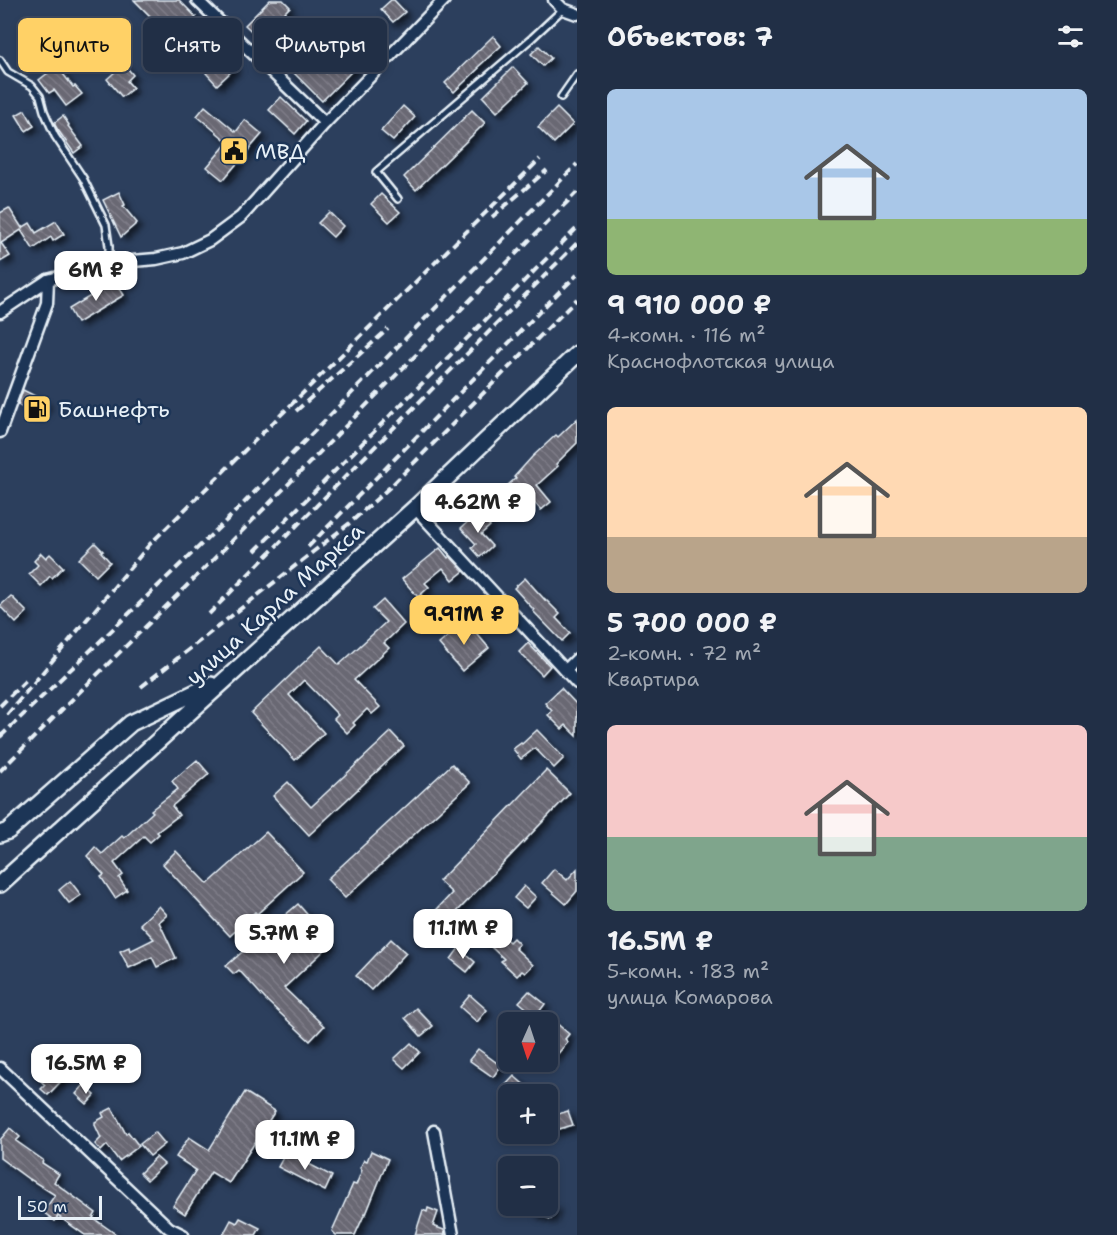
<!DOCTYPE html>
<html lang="ru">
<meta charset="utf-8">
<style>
:root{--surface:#212f46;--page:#29374d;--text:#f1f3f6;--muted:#a2a9b3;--line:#3e4a5f;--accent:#ffd166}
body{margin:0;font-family:"Shantell Sans",sans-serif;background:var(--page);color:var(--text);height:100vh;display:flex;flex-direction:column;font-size:22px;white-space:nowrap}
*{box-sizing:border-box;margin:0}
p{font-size:20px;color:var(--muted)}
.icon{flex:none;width:33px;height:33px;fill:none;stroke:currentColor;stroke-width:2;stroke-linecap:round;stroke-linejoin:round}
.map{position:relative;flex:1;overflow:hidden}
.panel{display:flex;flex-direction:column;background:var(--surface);width:540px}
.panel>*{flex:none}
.banner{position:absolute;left:18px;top:18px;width:468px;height:54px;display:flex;gap:12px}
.needle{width:39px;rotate:183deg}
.fabs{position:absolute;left:498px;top:1012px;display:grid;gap:12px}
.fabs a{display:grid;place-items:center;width:60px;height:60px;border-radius:9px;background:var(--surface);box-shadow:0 3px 9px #0003,0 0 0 2px var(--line);font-size:30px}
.scale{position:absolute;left:18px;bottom:15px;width:84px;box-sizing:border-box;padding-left:6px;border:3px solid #e8f1f8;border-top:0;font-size:16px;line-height:21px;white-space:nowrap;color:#e8f1f8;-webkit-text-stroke:4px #1d3557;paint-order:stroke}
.price{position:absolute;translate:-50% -51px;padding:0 14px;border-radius:12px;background:#fff;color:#222;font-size:20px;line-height:39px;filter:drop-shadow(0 2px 3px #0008)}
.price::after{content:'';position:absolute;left:50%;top:36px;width:18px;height:14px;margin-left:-9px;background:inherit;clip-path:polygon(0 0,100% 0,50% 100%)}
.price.on{background:var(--accent);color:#111}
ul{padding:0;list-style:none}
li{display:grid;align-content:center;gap:12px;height:318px;padding:0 30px}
li span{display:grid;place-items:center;height:186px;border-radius:9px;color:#555}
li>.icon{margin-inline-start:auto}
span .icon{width:108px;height:108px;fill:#fffc;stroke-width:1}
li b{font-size:26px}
h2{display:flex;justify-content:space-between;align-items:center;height:72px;padding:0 30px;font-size:26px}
.pill{padding:0 21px;border-radius:9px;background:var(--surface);box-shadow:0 3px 9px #0003,0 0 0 2px var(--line);font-size:21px;line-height:54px}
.pill.on{background:var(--accent);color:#111}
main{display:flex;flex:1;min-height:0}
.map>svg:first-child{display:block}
</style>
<main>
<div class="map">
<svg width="577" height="1235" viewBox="0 0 577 1235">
<defs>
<pattern id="building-back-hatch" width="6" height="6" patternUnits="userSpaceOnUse" patternTransform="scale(1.5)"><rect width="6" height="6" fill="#696773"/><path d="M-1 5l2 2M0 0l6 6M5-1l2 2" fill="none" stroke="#7e7d88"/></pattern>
<filter id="shadow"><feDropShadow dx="4.5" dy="4.5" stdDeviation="3" flood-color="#0009"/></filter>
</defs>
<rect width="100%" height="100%" fill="#2c3f5d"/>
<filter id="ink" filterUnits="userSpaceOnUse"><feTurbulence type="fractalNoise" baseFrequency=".0167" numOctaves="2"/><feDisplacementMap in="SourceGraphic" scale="12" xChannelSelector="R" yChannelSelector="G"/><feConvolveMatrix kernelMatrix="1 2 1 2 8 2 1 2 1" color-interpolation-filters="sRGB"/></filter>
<g filter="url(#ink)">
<g fill="url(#building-back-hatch)" stroke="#e8f1f8" stroke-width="1.5" filter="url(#shadow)">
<path d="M134,0H179L196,17L178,35L173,31L167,36L159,27L160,26Z"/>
<path d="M270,0H283L290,7L272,25L290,41L277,55L245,25Z"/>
<path d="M391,0H394L405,12L393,22L381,9Z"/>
<path d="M352,19L377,42L354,66L356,67L322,101L291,70L306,54L326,73L354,44L340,31Z"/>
<path d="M493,36L501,46L478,67L479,68L454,92L445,83Z"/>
<path d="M539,46L551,58L543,66L531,54Z"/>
<path d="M224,56L235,68L217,85L206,73Z"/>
<path d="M124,64L133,75L127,81L133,88L122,97L107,79Z"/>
<path d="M57,66L73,87L75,86L82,94L66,106L54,90L49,93L39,80Z"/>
<path d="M513,67L528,83L497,112L483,97Z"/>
<path d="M281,97L306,121L295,134L269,110Z"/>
<path d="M205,106L236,132L245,120L262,134L223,180L207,167L228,142L197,116Z"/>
<path d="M403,106L415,117L393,141L381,131Z"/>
<path d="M557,108L573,124L554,143L538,127Z"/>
<path d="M25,110L34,126L26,131L16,115Z"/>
<path d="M472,110L485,123L416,190L404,177Z"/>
<path d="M63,116L69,125L68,126L83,146L74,153L58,130L54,123Z"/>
<path d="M119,192L125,205L123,206L137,223L121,237L103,200Z"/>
<path d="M381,194L400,212L389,222L371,204Z"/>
<path d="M9,208L22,228L30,223L36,233L56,221L64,234L53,241L51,237L33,249L21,230L1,243L10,256L0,262V213Z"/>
<path d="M329,212L343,226L333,237L318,223Z"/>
<path d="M115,281L124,295L77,323L69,309Z"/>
<path d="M23,390L47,402L39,417L18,405Z"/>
<path d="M577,419V443L556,464L558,466L537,485L551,502L541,510L524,490L510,502L514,507L506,514L493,498L516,478L514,477L532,457L556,435L558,437Z"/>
<path d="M478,513L490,526L481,534L492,546L480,557L472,548L476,544L461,528Z"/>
<path d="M95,543L103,551L101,552L110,562L96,576L79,559Z"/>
<path d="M440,548L448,558L450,556L464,571L453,580L443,568L425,583L429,587L418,597L402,579Z"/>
<path d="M41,553L46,558L50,554L63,567L52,578L50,576L41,586L29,574L38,565L34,561Z"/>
<path d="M525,578L545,600V599L560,614L556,618L570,633L562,641L533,611L534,610L514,588Z"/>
<path d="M11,596L27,612L16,623L0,606Z"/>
<path d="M383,600L404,624L384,643L389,648L354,680L380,707L372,714L367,709L353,723L355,725L347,733L334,719L338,715L304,680L289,695L324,733L295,760L251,713L321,646L339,665L386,622L373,609Z"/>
<path d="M466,621L489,648L462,671L439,644Z"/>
<path d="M528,643L550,666L542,675L519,652Z"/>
<path d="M561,688L577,705V736L566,725L562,729L548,715L552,711L545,703Z"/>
<path d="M537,730L564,758L554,768L535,748L521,759L513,749L521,743L522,744Z"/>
<path d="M391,732L404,746L309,835L273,796L288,782L311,807Z"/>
<path d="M197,760L209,774L172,806L179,815L157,832L159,834L150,842L144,836L114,863L123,875L119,878L127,890L115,898L101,877L104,875L87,856L95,847L102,854L122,836L124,838L153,812L151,810L178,789L172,781Z"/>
<path d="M452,764L470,783L345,898L327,879Z"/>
<path d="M546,770L570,793L454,915H455L440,932L427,920L452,893L439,881Z"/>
<path d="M266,832L303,872L257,914L255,912L230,936L163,864L176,851L208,884Z"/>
<path d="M554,869L567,880L577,869V891L566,904L542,883Z"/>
<path d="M70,881L81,895L69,903L59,890Z"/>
<path d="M524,886L536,897L526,908L514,898Z"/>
<path d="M298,904L332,943L284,988L324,1026L310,1041L266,1000L239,970L234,974L226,966Z"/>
<path d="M159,906L167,915L159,922L176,958L157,967L152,957L129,968L120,951L129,947L130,951L154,939L140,924Z"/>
<path d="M486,921L509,942L513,938L519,944L515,948L533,965L525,973L522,971L517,976L501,961L504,959L476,933Z"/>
<path d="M391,939L406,953L371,990L356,976Z"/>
<path d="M459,948L475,962L467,972L451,959Z"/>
<path d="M529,991L545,1004L536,1016L519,1002Z"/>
<path d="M470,995L487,1010L477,1022L460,1007Z"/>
<path d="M416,1008L433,1026L421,1036L405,1018Z"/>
<path d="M554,1021L569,1034L565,1039L568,1042L554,1058L548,1053V1029Z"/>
<path d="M411,1043L420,1052L404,1068L394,1059Z"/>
<path d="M478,1049L501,1066L493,1077L469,1060Z"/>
<path d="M49,1062L65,1077L48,1095L41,1089L45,1085L36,1076Z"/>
<path d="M514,1076L528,1088L521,1095H508L502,1089Z"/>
<path d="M84,1085L95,1095L87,1104L76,1094Z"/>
<path d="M245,1092L275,1111L229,1183L211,1172L185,1214L173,1206L196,1170L176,1157L189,1137L209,1150Z"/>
<path d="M112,1108L126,1134L128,1132L139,1146L119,1161L107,1145L101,1151L95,1144L101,1138L95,1125V1122L104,1117L102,1113Z"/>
<path d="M568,1111L573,1125L549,1132L548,1120L555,1118V1115Z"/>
<path d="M10,1128L20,1137L16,1141L43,1160L42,1163L59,1174L54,1182L96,1213L93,1218L117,1235H85L58,1216L55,1221L43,1212L55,1195L30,1179V1180L0,1158V1140Z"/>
<path d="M155,1132L165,1144L150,1156L140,1144Z"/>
<path d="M371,1151L388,1159L366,1214L365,1213L355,1235H336L332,1231L353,1184L356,1185L362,1170L360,1168L364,1160L367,1161Z"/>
<path d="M286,1152L332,1176L325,1191L278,1167Z"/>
<path d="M156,1157L164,1164L147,1180L140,1173Z"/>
<path d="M536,1206H556L551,1219L534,1213Z"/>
<path d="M428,1208L438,1212L433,1226L444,1230L445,1235H415L423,1210L427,1212Z"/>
<path d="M240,1218L260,1228L256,1235H223L231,1220L237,1223Z"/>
</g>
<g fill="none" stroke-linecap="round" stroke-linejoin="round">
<g stroke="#e8f1f8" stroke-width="10">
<g id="lane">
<path d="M0,60L8,72L32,86L40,96L44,111L55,136L83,178L106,225L109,246V263"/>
<path d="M561,97L577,74"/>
<path d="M398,199L376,172L532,38L563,9"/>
</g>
</g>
<g stroke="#e8f1f8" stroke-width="15">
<g id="street">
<path d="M197,0L325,123"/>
<path d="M554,0L563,9L577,14"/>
<path d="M0,312L48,280L109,263L156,259L183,253L210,240L241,217L325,123L444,0"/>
<path d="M0,432L47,303L48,280"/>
<path d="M415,508L577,683"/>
<path d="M566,670L577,659"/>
<path d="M0,1068L169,1228L183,1235"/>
<path d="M434,1131L453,1235"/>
</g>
</g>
<g stroke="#e8f1f8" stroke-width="20">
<g id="secondary">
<path d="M0,834L8,831L131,723L211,685"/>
<path d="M0,884L415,508L577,354"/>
</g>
</g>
<use href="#lane" stroke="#1d3557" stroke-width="5"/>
<use href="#street" stroke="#1d3557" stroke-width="10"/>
<use href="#secondary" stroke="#1d3557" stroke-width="15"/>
<g stroke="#e8f1f8" stroke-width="4" stroke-dasharray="9 4.5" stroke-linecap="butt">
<path d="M492,217L547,170"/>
<path d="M296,411L388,329"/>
<path d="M308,547L558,293L577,275"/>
<path d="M255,551L577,228"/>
<path d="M209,614L577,243"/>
<path d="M141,687L351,522L390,487L577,299"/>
<path d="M0,706L26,680"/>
<path d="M7,715L150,544L540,159"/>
<path d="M0,737L230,517L577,164"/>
<path d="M0,771L243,530L577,192"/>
</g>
</g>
</g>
<defs>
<g id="civic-square" transform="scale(1.5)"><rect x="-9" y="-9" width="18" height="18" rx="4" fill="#ffd166" stroke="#1d3557"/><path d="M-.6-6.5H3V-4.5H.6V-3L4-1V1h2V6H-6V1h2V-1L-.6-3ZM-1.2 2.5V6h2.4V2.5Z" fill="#111"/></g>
<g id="fuel-square" transform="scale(1.5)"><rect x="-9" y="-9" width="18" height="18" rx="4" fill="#ffd166" stroke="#1d3557"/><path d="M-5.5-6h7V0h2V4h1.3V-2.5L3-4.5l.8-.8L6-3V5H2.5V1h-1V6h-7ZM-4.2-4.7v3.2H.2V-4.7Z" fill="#111"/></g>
</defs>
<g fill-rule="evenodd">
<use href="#civic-square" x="234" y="151"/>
<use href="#fuel-square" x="37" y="409"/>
</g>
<g text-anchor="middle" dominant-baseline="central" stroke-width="5" stroke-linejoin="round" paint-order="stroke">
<g font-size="22" fill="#e8f1f8" stroke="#1d3557" text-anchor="start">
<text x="255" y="151">МВД</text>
<text x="58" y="409">Башнефть</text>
</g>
<g font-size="22" fill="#e8f1f8" stroke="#1d3557">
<text transform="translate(275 604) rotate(-42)">улица Карла Маркса</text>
</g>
</g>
</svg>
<div class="fabs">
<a><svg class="needle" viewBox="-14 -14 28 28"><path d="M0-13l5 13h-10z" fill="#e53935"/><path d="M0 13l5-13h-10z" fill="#a2a9b3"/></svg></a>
<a>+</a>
<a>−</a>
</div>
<div class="scale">50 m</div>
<b class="price" style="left:96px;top:302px">6M ₽</b>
<b class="price" style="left:478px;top:534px">4.62M ₽</b>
<b class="price on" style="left:464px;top:646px">9.91M ₽</b>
<b class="price" style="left:463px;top:960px">11.1M ₽</b>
<b class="price" style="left:284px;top:965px">5.7M ₽</b>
<b class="price" style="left:86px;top:1095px">16.5M ₽</b>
<b class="price" style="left:305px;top:1171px">11.1M ₽</b>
<div class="banner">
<a class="pill on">Купить</a>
<a class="pill">Снять</a>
<a class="pill">Фильтры</a>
</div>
</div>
<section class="panel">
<h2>Объектов: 7<svg class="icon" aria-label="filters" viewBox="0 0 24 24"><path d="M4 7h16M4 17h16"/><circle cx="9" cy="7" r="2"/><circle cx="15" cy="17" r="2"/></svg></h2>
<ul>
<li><span style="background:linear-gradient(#a9c7e8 70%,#8fb573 0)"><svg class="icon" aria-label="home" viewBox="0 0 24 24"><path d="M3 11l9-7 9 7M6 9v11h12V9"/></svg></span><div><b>9 910 000 ₽</b><p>4-комн. · 116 m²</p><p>Краснофлотская улица</p></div></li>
<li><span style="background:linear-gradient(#ffd9b3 70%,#b9a48a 0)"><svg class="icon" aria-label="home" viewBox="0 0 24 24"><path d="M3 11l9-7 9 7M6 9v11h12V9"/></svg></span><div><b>5 700 000 ₽</b><p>2-комн. · 72 m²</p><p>Квартира</p></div></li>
<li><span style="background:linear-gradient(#f6c9c9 60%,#7fa58c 0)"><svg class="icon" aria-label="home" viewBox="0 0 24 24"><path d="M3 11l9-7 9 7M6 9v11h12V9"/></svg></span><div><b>16.5M ₽</b><p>5-комн. · 183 m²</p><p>улица Комарова</p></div></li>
</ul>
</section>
</main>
